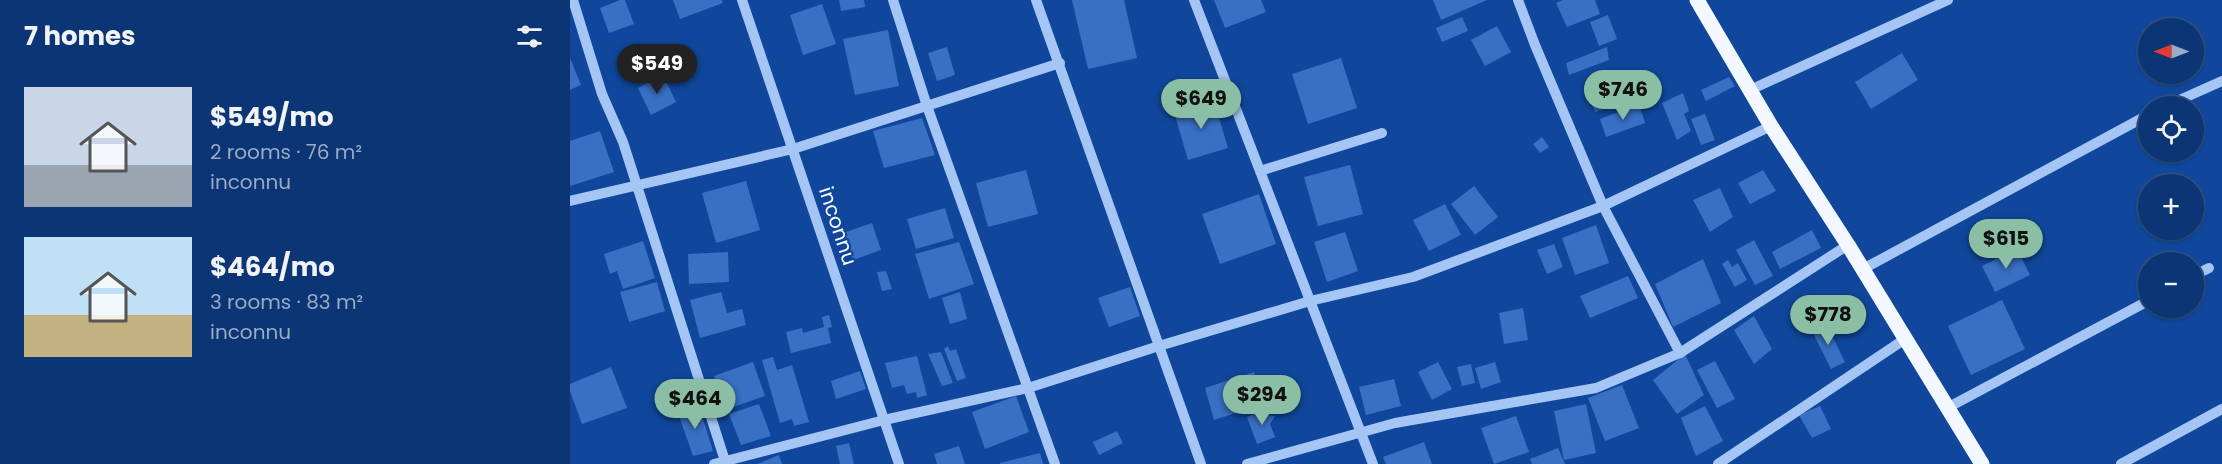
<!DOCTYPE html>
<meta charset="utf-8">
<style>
:root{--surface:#0c3575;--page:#153d7a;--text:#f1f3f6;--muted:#9aabc5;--line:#2c5087;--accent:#8abfa5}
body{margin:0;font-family:Poppins,sans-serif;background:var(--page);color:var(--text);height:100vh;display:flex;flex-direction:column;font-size:22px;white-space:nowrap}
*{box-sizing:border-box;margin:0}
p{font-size:20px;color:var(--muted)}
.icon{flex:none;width:33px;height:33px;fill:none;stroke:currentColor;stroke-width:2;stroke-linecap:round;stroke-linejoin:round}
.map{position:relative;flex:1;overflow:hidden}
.sheet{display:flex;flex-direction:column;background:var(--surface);width:570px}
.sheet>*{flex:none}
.needle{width:39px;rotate:270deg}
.buttons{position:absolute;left:1568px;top:18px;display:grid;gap:12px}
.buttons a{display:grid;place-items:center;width:66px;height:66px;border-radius:50%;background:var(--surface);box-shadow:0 2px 4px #0004,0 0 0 2px var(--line);font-size:30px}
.price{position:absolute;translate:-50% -51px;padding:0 14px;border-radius:21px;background:var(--accent);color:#111;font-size:20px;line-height:39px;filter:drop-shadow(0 2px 3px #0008)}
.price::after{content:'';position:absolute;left:50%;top:36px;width:18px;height:14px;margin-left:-9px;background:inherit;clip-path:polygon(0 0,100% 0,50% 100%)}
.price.on{background:#222;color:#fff}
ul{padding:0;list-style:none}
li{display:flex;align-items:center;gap:18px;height:150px;padding:0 24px}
li span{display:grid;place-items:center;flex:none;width:168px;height:120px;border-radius:0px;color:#555}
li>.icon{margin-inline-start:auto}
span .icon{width:72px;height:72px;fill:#fffc;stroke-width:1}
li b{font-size:26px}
h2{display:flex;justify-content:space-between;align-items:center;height:72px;padding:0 24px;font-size:26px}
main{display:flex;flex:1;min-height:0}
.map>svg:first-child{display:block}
</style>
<main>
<section class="sheet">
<h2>7 homes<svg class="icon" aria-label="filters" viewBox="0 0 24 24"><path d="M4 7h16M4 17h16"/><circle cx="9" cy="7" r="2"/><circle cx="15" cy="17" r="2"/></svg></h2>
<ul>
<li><span style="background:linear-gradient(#c9d6e8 65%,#9aa5b1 0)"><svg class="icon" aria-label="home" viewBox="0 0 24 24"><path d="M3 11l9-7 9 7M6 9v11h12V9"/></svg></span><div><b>$549/mo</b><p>2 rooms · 76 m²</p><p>inconnu</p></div></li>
<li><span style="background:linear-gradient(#bfe0f5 65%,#c2b280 0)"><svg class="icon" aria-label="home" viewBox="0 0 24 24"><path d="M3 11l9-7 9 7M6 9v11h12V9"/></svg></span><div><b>$464/mo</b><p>3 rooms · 83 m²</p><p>inconnu</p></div></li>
</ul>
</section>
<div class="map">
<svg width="1652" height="464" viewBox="0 0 1652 464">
<rect width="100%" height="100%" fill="#10479c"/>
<g fill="#3970c4">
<path d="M50,0H55L64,24L39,33L30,8Z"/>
<path d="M103,0H152L153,3L110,19Z"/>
<path d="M269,0H294L295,7L271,11Z"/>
<path d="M502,0H554L567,58L518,69Z"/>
<path d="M644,0H691L696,12L655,28Z"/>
<path d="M863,0H917L871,20Z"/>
<path d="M993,0H1025L1030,14L997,27L986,3Z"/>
<path d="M252,4L266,44L233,55L220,15Z"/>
<path d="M1038,15L1047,39L1029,46L1020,22Z"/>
<path d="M892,17L898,31L872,42L866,28Z"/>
<path d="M927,26L941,52L915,66L901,40Z"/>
<path d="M318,30L329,86L285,95L273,39Z"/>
<path d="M377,47L385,75L367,81L358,53Z"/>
<path d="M1037,47L1039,60L999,75L996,63Z"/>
<path d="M1332,53L1348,80L1301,109L1285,82Z"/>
<path d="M0,58L11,85L0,90Z"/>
<path d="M771,58L787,108L738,124L722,74Z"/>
<path d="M93,75L106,102L81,115L68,88Z"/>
<path d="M1159,77L1165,86L1136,101L1131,90Z"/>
<path d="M1050,87L1055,101L1025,112L1020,98Z"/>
<path d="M1113,93L1119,111L1114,114L1121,131L1107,140L1092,103Z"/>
<path d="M644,101L658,148L618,160L604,112Z"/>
<path d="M1069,104L1075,123L1036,137L1030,119Z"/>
<path d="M1135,114L1145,140L1131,145L1121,119Z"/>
<path d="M352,118L365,155L314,168L303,131Z"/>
<path d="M30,131L44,172L0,186V141Z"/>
<path d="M972,137L979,147L970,153L963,144Z"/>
<path d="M780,165L793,214L748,226L734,177Z"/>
<path d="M456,170L468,214L418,227L406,183Z"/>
<path d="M1193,170L1206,191L1180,204L1168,183Z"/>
<path d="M176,181L190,230L146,243L132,193Z"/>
<path d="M904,186L928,217L905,235L881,204Z"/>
<path d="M1150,188L1163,217L1140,232L1123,200Z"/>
<path d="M689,194L706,244L650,264L632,214Z"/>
<path d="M875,204L891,235L859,251L843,220Z"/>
<path d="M375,208L384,238L346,249L337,219Z"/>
<path d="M302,223L311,250L283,260L273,233Z"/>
<path d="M1026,225L1039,263L1005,275L992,238Z"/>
<path d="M1242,230L1251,248L1210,269L1202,252Z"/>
<path d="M775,232L788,271L757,282L744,242Z"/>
<path d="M1184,240L1203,276L1185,285L1166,250Z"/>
<path d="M73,241L85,278L53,289L47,271L40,274L34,254Z"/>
<path d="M389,242L404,284L359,299L345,254Z"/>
<path d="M984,244L993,267L977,274L967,250Z"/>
<path d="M1447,249L1460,275L1425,292L1412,266Z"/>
<path d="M158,252L159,282L119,284L118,254Z"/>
<path d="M1133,259L1151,303L1103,327L1085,284Z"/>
<path d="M1158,260L1162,267L1168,263L1177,280L1165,287L1152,264Z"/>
<path d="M316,271L322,289L312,291L307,272Z"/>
<path d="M1058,276L1068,298L1020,318L1010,296Z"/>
<path d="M87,282L95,311L59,322L50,292Z"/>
<path d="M560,287L570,316L539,327L528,298Z"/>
<path d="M151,292L157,313L172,309L176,325L130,338L120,300Z"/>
<path d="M390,292L397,319L380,324L372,298Z"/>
<path d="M1432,300L1455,349L1401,375L1378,326Z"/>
<path d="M953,308L958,340L934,344L929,313Z"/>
<path d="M259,315L262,327L258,328L261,343L221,353L216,332L232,328L233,333L254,327L252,317Z"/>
<path d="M1184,316L1202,349L1184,364L1164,330Z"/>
<path d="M1256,324L1275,362L1261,369L1242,331Z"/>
<path d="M378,346L380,351L386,349L396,378L387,381L374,349Z"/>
<path d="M371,352L383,383L372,386L358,354Z"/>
<path d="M1115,354L1134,395L1107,414L1083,380Z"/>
<path d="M347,356L357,395L347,398L346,392L337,394L334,385L322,388L315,363Z"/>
<path d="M203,357L207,370L222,365L239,422L224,426L222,419L210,423L192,360Z"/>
<path d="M1145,361L1165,399L1147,408L1127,370Z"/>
<path d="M183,362L195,396L155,410L144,376Z"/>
<path d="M868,362L882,389L862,400L848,372Z"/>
<path d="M925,362L931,382L911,389L905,368Z"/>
<path d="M901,364L905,383L892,386L887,367Z"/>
<path d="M41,367L57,408L12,424L0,391V384Z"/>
<path d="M290,371L296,389L266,399L261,381Z"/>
<path d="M684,372L687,381L692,379L695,387L689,389L694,404L644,420L635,388Z"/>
<path d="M824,379L831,406L796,415L789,387Z"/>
<path d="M1052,385L1069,428L1035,441L1018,398Z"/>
<path d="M446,396L459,432L415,449L402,412Z"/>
<path d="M128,403L143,451L123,456L107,410Z"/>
<path d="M189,404L201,436L171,445L159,414Z"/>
<path d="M1016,404L1026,453L994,460L984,411Z"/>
<path d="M1135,406L1153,441L1126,456L1111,418Z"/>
<path d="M1250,406L1261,429L1242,438L1229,415Z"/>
<path d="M698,409L697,415L705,416L700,424L705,437L687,444L677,417Z"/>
<path d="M946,416L959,452L924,464L911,428Z"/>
<path d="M547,431L553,443L529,455L523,442Z"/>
<path d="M854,442L862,464H816L813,457Z"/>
<path d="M279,443L284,464H270L266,446Z"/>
<path d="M389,446L395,464H367L364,454Z"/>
<path d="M988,448L995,464H962L960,459Z"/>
<path d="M470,453L473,464H430V463Z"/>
<path d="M209,455L212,464H187Z"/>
</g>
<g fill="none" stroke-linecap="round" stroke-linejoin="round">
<g stroke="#a5c5f5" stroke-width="10">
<path d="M3,0L32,94L53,142L156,464"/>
<path d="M172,0L329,464"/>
<path d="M323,0L357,106L485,464"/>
<path d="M466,0L631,464"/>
<path d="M624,0L803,464"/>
<path d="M948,0L965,45L1033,206L1110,353"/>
<path d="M1180,90L1378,0"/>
<path d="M1596,106L1652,81"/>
<path d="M690,171L812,133"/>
<path d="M0,201L223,149L490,63"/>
<path d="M1293,269L1578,115"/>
<path d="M1623,276L1639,268"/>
<path d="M1377,408L1578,301"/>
<path d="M144,464L314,420L458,388L589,346L740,301L843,277L1033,206L1201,126"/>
<path d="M677,464L825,423L1026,388L1110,353L1278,245"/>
<path d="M1148,464L1335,339"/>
<path d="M1551,464L1652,409"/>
</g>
<path stroke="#f3f7ff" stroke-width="15" d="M1127,0L1201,126L1278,245L1412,464"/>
</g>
<g text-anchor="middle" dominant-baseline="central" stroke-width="4.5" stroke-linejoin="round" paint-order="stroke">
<g font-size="20" fill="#fff" stroke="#10479c">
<text transform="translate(268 226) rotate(72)">inconnu</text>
</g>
</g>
</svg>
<div class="buttons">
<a><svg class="needle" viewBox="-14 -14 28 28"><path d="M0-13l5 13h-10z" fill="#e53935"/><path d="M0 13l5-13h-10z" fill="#9aabc5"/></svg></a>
<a><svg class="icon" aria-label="locate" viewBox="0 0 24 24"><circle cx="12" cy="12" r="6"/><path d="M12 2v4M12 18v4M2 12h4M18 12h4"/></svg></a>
<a>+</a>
<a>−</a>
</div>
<b class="price on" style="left:87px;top:95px">$549</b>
<b class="price" style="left:1053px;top:121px">$746</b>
<b class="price" style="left:631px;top:130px">$649</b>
<b class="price" style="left:1436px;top:270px">$615</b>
<b class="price" style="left:1258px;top:346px">$778</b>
<b class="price" style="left:692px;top:426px">$294</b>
<b class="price" style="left:125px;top:430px">$464</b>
</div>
</main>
